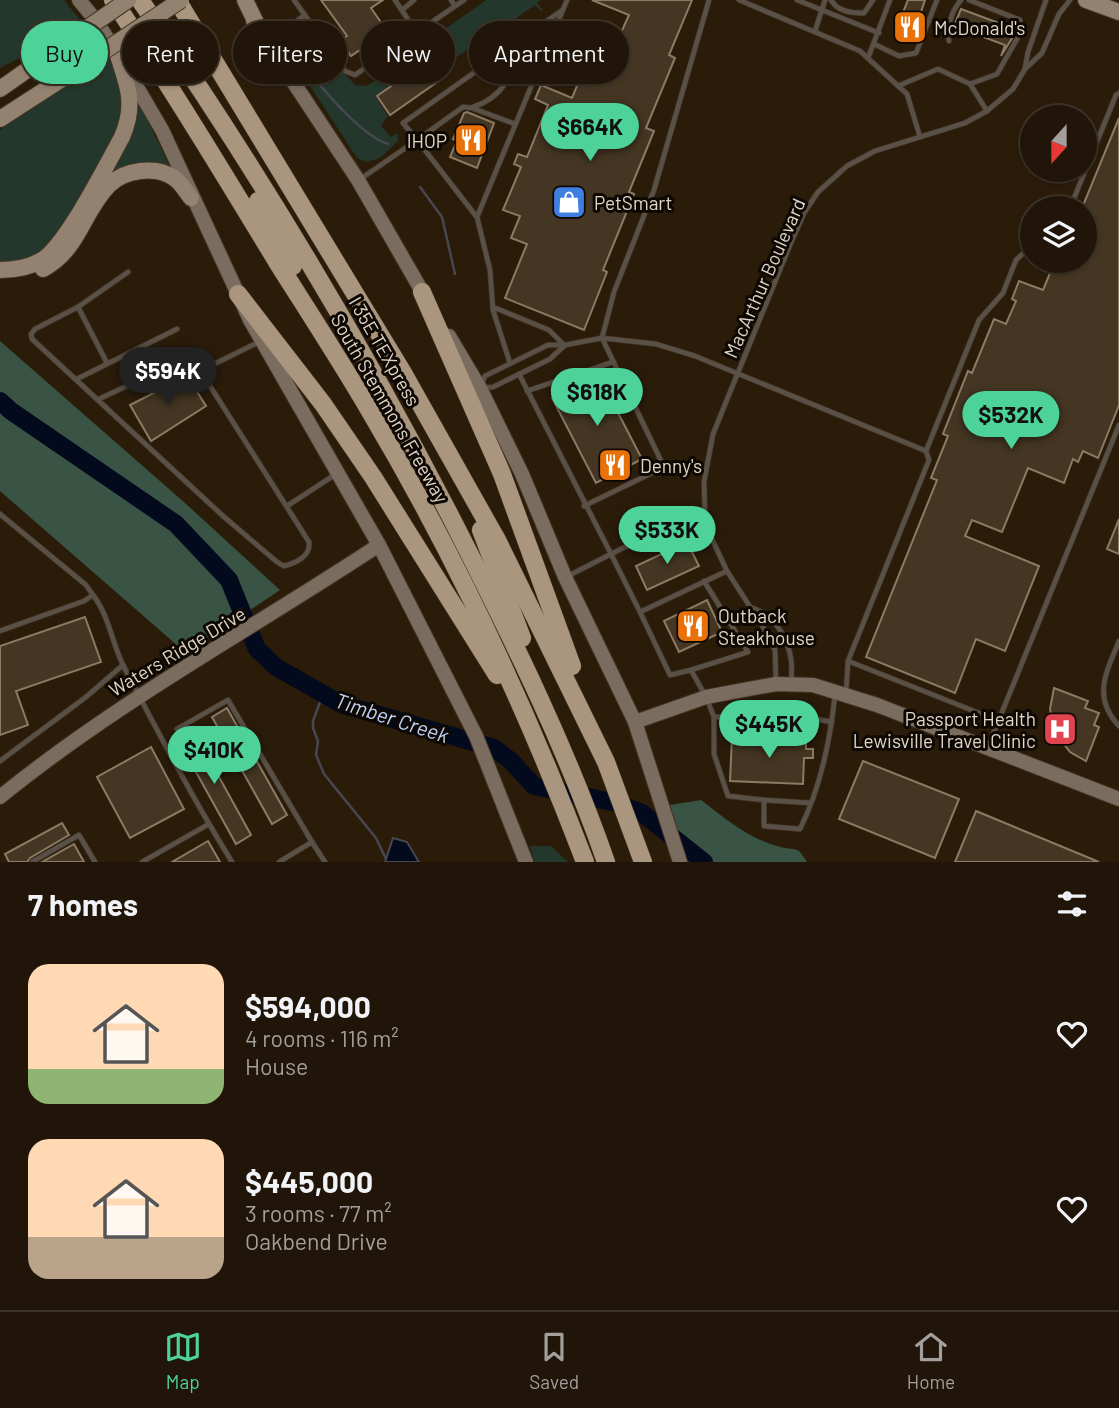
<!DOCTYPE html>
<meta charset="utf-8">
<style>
:root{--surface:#201508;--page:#281e12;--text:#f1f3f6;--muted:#a29f9c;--line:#3d3429;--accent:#4dd39a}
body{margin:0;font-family:Barlow,sans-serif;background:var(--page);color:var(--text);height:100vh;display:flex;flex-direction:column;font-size:26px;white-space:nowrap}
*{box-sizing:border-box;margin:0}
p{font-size:23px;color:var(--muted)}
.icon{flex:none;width:38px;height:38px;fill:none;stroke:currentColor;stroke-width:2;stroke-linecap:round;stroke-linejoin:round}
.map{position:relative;height:862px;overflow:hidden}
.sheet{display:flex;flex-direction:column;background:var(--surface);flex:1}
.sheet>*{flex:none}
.top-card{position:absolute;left:21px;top:21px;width:700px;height:63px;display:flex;gap:14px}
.needle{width:46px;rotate:201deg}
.fabs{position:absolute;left:1020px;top:105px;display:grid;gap:14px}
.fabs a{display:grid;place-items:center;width:77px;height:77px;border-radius:50%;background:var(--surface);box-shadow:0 2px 5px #0004,0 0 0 2px var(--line);font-size:35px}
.price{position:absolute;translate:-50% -60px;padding:0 16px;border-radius:24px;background:var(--accent);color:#111;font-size:23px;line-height:46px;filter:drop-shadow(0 2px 4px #0008)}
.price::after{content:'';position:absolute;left:50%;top:42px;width:21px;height:16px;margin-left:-10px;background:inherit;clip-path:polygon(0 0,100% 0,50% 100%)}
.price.current{background:#222;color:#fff}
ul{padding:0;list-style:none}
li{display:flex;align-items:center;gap:21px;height:175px;padding:0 28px}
li span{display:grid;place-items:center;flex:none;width:196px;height:140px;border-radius:21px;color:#555}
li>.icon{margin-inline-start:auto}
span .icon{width:84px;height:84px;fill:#fffc;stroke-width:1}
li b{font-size:30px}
h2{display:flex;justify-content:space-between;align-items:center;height:84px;padding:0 28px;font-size:30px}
.tag{padding:0 24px;border-radius:32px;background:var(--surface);box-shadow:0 2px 5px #0004,0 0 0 2px var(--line);font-size:24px;line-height:63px}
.tag.current{background:var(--accent);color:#111}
.tabs{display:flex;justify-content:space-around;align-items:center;height:98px;border-top:2px solid var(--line);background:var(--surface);font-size:19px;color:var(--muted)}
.tabs a{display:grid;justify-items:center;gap:4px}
.tabs .current{color:var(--accent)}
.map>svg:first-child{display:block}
</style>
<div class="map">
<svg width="1119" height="862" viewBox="0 0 1119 862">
<rect width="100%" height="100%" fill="#2b1c0a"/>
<g fill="#23372c">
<path d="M0,0H64L79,19L23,56L0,68Z"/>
<path d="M486,0H541L537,3L543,10L541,11L535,5L489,37L448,62L440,52L375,96L388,116L381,126L391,137L397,133L398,141L380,158L367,162L357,158L284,46L286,38L304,27L306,29L299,34L311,48C322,46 330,56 332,66H338L355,85L367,86L415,54L417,49Z"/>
<path d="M108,57L119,75L123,100L115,135L95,173L48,250L26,262L0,261V130Z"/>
<path d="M136,104L142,109L170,167L108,181Z"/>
<path d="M530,846H551L568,862H534Z"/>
</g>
<g fill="#395445">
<path d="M0,341L185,503L280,590L186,653L0,491Z"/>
<path d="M701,800C726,819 750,840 781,847C797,851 797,845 807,862H687L670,805Z"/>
</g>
<path fill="#040a1d" stroke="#464751" stroke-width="2" d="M393,838L407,842L419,862H385Z"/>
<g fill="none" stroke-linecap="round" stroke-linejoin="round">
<g stroke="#464751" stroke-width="2.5">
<path d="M300,61C319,84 360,136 388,144"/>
<path d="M420,187L442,217L455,274"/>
<path d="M323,694L313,721V728L318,741L316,755L324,774L376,838L386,859"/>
</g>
<path stroke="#040a1d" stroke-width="18" d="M0,401L11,411L176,524L229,580L257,649L276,667L341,704L494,748L511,761L534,786L617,803L642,813L704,862"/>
</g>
<g fill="#443622" stroke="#8b7b65" stroke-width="2">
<path d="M321,0H383L371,8L387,31L351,56L340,40L347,36Z"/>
<path d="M592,0H692L669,55L675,58L646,128L654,131L629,192L634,194L603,270L607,272L584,330L505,298L527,244L511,238L520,216L503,210L521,167L514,164L518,154L527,157L548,105L535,99L541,85L572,98L601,28L620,35L629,15Z"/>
<path d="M908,0H925L911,42L898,37L906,17L902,15Z"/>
<path d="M961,9L1007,26L1005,30L1014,35L1001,56L1005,45L954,26Z"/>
<path d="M430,59L443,78L390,115L377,96Z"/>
<path d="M467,112L494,123L477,168L450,157L457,141L453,139L464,113Z"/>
<path d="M1119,118V405L1098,458L1083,451L1078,462L1073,459L1064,483L1028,468L1002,532L972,520L965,536L1039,566L1005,651L976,639L955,693L866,657L937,480L931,478L948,436L943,434L968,371L972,373L994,319L1006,324L1016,301L1012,299L1019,281L1043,290L1055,261H1085V208H1082Z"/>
<path d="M598,374L642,459L596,483L552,398Z"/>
<path d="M187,376L206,406L151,441L130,405Z"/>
<path d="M1119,519V554L1107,549Z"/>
<path d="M687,542L699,566L647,590L636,566Z"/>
<path d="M707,600L722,632L679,652L664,621Z"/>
<path d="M85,617L101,662L16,691L28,725L0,735V646Z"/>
<path d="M1054,688L1088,701L1085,708L1099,713L1094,725L1099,727L1086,761L1070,752L1054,731L1050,709Z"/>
<path d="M227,708L287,815L272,824L212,717Z"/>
<path d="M192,728L251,835L236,844L176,736Z"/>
<path d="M732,737L806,740V749H813V758H804L803,784L730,781Z"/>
<path d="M151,747L184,809L130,838L97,777Z"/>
<path d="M863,761L959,799L935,858L839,819Z"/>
<path d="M976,811L1099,862H955Z"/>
<path d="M62,823L69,835L30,858L27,862H9L5,854Z"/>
<path d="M208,841L220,862H172Z"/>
<path d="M74,844L84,862H42Z"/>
</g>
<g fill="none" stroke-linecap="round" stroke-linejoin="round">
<g stroke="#443625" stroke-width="6">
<g id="lane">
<path d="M294,0L345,71L355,75L464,0"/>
<path d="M395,0L417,33"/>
<path d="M451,0L455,6"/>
<path d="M739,0L860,51L907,94L920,137"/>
<path d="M797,0L879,33"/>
<path d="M831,0C838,12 852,13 864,13L873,0"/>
<path d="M969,0L1020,20L1021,32L997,74L970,84"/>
<path d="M402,10L414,0"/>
<path d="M815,31L825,0"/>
<path d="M269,41L305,15"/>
<path d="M949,41C946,28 952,10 961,0"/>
<path d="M874,44L899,56L916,53L937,0"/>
<path d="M868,58L890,0"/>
<path d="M1025,68L1028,52L1046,0"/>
<path d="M898,86L938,69L970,84L987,111"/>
<path d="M473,107C508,96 514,67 525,36"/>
<path d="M515,124L472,108L463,107L417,140L403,123L561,11"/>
<path d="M359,180L417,140L476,216"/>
<path d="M1070,208L1116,95L1119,93"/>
<path d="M78,307L107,363"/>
<path d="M493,307L549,330L564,345"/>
<path d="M510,363L493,310L490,270L477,217L567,0"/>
<path d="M202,370L261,341"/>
<path d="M519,374L611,554L566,577"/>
<path d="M77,379L177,329"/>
<path d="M482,383L485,376L548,345H565L602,338L656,344L695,356L926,451"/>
<path d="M483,388L493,387L550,359L565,345"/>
<path d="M527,391L613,362"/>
<path d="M99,399L191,356L309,542C311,556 296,563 284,566L277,562L223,516L32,339L31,334L35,329L78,307L128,272"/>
<path d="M664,467L602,338L614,292L654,190L709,0"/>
<path d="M287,506L336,474"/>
<path d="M584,506L664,467L704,469"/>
<path d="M0,514L86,585L93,595L84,601L0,631"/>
<path d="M705,517L673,523L611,554L640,612L727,571"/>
<path d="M93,595C110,617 112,645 125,669C159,734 193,799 232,862"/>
<path d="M749,607C780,616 795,649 791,680"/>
<path d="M640,612L670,675L691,670L706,697L714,717V754L728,796L764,800V826L800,829C821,787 830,742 835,695"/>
<path d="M1119,641C1106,673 1092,697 1119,726"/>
<path d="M848,661L999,721"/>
<path d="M691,670L748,652L704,581"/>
<path d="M776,682L775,650L763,627L727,571L710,535L705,517L704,482L713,434L790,245L804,213L818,192L847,166L875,151L965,123L987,111L1013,89L1025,69L1042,53L1059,14L1070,0"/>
<path d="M846,694L848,661L929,460L926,451L979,320L1003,293L1016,260L1032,245"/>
<path d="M714,717L798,716L832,722"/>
<path d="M177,729L228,700L312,842L279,862"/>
<path d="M989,744L1119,425"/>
<path d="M0,761L86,697L123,665"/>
<path d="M764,800L811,803"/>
<path d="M312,842L325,862"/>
<path d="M32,862L79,835L95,862"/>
<path d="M142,862L209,824"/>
</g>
</g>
<g stroke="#443625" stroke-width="16">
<g id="secondary">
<path d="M79,0L93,17L117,53L162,130L250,320L379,545L476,736L526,862"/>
<path d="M253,21L358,180L427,300"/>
<path d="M449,336L480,388L522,474L565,577L635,722L680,862"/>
<path d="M635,722L706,697L776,684L813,685L877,705L1119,799"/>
<path d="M0,797C118,701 252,629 379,545"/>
</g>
</g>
<g stroke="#443625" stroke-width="18">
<g id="primary">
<path d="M245,0L259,29"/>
<path d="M1086,0L1119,12"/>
<path d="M0,89L50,54"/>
<path d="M0,119L68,75"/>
<path d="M43,269C80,249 82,212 109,185C124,170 156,165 174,178C181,182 186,192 191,198"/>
<path d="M0,270C14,270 30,267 42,260C67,244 106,166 122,137C136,104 128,86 117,53"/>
</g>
</g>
<g stroke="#443625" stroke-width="19">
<g id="highway">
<path d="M113,0C171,87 225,176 279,265C310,314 342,363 371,413C456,556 526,707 585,862"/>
<path d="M140,0C259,172 367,352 462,539C515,644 567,750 606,862"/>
<path d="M177,0L403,373L497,540L606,762L643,862"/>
<path d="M258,201L293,266"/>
<path d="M422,292L502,474L572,666"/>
<path d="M238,294L323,404L373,477L497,675"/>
<path d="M481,530L522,638"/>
</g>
</g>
<use href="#lane" stroke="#595148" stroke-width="4.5"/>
<use href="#secondary" stroke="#7a6c5e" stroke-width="14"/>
<use href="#primary" stroke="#93826f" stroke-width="16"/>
<use href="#highway" stroke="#aa957e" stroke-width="18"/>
<g stroke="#443625" stroke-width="18" stroke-linecap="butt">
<g id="primary-bridge">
<path d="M50,54L128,0"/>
<path d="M68,75L181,0"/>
</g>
</g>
<use href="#primary-bridge" stroke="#93826f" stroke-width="16"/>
</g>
<defs>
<g id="restaurant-square" transform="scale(1.75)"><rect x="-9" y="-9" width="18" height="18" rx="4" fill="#e8710a" stroke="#0e0803"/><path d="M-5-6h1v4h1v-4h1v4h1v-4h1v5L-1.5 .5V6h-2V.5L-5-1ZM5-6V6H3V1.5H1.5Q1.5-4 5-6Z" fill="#fff"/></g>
<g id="shop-square" transform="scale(1.75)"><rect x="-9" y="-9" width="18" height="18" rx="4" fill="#3f7fe0" stroke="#0e0803"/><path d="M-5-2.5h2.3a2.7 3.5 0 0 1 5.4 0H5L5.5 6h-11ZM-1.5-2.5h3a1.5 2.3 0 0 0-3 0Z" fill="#fff"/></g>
<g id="hospital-square" transform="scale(1.75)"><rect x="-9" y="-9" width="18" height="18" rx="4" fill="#e0444e" stroke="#0e0803"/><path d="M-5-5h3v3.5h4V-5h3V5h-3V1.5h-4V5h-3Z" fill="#fff"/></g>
</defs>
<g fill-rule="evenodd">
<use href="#restaurant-square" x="910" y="27"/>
<use href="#restaurant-square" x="471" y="140"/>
<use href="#shop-square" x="569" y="202"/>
<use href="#restaurant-square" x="615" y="465"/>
<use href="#restaurant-square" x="693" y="626"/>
<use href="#hospital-square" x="1060" y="729"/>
</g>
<g text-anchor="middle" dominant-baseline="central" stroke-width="6" stroke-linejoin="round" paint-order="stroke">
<g font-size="19" fill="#e0d5ca" stroke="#0e0803" text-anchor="start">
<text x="934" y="27">McDonald's</text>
<text x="447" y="140" text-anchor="end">IHOP</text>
<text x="594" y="202">PetSmart</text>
<text x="640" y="465">Denny's</text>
<text x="718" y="615">Outback<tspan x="718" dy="22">Steakhouse</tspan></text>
<text x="1036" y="718" text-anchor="end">Passport Health<tspan x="1036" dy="22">Lewisville Travel Clinic</tspan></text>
</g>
<g font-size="19" fill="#e0d5ca" stroke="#0e0803">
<text transform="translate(764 278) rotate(-66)">MacArthur Boulevard</text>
<text transform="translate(385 351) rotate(60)">I 35E TEXpress</text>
<text transform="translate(390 408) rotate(60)">South Stemmons Freeway</text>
<text transform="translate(177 651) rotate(-31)">Waters Ridge Drive</text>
</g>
<g font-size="21" font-style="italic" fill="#bed1f7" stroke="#0e0803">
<text transform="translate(392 717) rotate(18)">Timber Creek</text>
</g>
</g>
</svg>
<div class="fabs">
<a><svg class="needle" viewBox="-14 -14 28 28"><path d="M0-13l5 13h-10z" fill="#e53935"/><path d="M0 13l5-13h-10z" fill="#a29f9c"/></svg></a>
<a><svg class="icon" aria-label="layers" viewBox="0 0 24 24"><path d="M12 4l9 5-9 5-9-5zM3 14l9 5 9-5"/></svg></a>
</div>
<b class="price" style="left:590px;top:163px">$664K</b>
<b class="price current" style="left:168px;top:407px">$594K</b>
<b class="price" style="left:597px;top:428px">$618K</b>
<b class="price" style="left:1011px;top:451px">$532K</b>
<b class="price" style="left:667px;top:566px">$533K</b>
<b class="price" style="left:769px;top:760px">$445K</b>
<b class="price" style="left:214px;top:786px">$410K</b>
<div class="top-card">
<a class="tag current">Buy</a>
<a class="tag">Rent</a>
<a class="tag">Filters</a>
<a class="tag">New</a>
<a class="tag">Apartment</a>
</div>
</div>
<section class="sheet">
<h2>7 homes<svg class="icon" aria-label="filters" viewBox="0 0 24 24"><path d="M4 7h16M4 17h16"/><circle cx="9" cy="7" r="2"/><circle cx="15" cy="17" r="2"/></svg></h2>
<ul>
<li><span style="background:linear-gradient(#ffd9b3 75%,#8fb573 0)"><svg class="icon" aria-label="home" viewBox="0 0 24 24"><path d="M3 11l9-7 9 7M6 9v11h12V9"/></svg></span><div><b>$594,000</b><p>4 rooms · 116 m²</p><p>House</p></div><svg class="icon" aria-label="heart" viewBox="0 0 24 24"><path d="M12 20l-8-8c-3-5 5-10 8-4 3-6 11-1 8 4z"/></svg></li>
<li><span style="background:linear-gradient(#ffd9b3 70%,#b9a48a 0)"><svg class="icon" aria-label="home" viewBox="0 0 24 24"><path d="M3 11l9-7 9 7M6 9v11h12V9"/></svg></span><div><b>$445,000</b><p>3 rooms · 77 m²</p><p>Oakbend Drive</p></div><svg class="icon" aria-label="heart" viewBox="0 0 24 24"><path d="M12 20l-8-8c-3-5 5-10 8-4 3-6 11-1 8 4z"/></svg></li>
</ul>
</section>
<nav class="tabs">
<a class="current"><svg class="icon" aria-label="map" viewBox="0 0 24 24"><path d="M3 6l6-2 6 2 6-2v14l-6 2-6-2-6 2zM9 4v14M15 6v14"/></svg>Map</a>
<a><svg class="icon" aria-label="saved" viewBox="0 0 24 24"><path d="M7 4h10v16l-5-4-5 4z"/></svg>Saved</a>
<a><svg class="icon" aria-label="home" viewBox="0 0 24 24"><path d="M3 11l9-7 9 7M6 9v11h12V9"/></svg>Home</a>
</nav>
